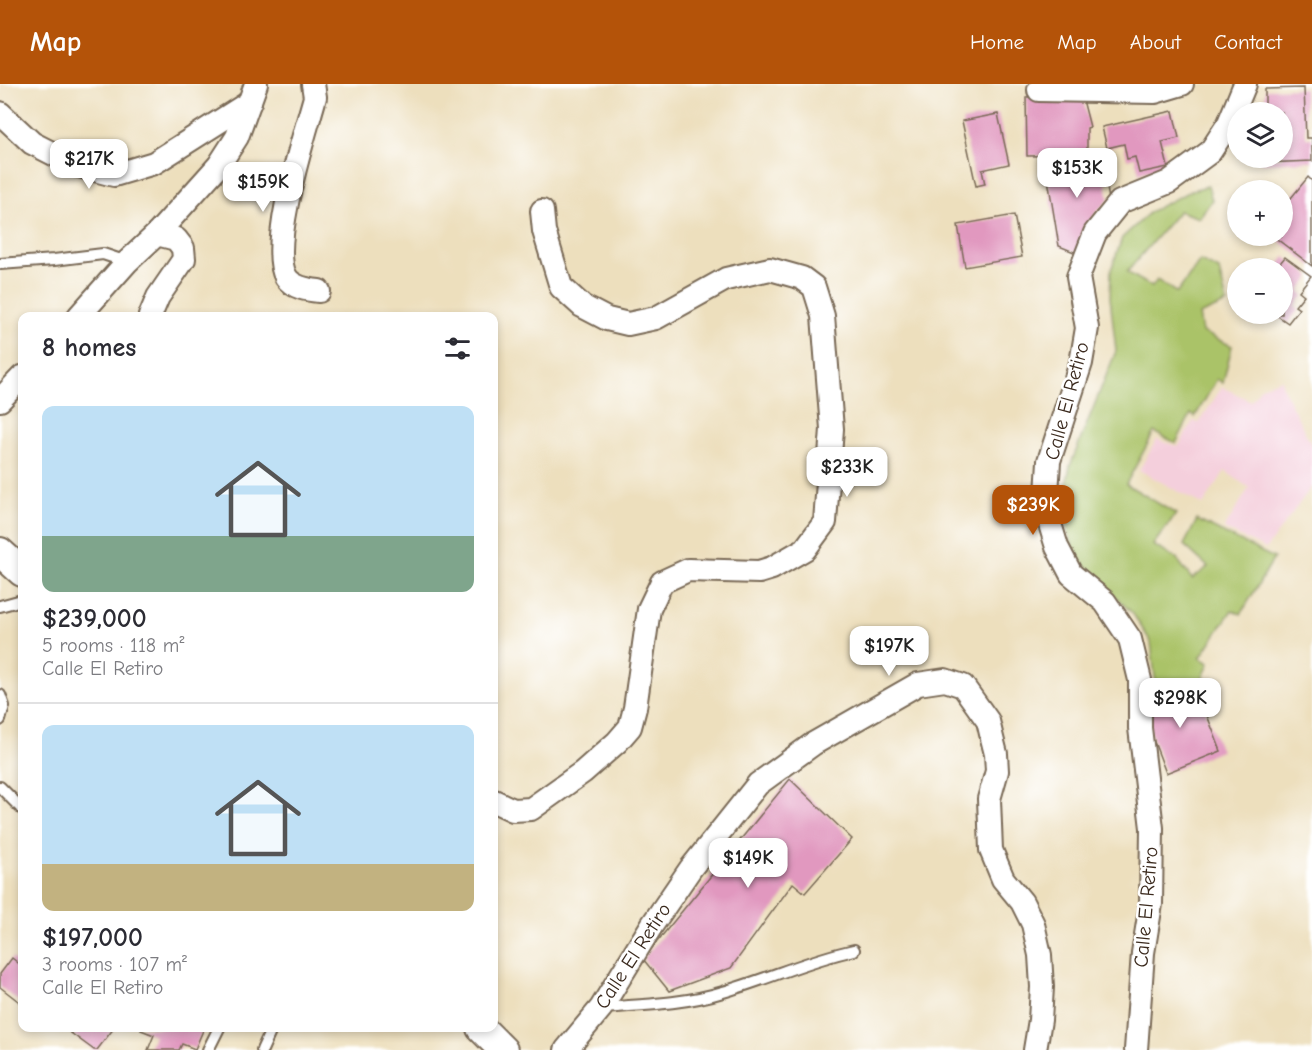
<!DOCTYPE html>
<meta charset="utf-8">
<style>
:root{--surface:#fff;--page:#f2f2f3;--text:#2b2b33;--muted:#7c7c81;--line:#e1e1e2;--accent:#b45309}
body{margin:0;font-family:"Comic Neue",sans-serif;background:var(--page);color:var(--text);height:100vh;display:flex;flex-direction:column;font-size:22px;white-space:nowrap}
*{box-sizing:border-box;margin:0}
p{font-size:20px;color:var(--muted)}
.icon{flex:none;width:33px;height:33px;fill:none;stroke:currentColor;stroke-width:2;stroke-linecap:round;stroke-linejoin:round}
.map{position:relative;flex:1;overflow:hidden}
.side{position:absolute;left:18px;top:228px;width:480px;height:720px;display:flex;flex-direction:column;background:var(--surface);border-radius:12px;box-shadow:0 3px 9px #0003}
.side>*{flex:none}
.fabs{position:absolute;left:1227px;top:18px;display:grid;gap:12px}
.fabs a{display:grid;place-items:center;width:66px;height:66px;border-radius:50%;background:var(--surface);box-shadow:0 3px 9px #0003;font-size:30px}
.price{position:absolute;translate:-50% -51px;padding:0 14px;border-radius:12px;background:#fff;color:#222;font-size:20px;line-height:39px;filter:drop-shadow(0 2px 3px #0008)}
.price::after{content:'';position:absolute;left:50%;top:36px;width:18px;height:14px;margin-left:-9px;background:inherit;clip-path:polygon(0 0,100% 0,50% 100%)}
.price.on{background:var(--accent);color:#fff}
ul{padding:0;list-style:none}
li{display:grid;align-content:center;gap:12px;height:318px;padding:0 24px}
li+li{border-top:2px solid var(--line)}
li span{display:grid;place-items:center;height:186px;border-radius:12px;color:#555}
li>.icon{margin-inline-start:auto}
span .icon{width:108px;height:108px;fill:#fffc;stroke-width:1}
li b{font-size:26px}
h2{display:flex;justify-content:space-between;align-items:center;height:72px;padding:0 24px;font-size:26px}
header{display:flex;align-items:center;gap:36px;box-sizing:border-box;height:84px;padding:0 30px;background:var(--accent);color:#fff}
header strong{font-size:28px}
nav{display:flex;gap:33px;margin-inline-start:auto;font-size:21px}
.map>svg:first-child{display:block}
</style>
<header>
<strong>Map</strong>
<nav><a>Home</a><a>Map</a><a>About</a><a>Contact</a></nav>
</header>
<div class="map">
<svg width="1312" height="966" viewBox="0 0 1312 966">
<rect width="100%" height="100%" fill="#fff"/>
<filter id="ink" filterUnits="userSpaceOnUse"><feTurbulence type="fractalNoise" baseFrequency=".0167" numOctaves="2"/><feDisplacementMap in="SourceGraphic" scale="12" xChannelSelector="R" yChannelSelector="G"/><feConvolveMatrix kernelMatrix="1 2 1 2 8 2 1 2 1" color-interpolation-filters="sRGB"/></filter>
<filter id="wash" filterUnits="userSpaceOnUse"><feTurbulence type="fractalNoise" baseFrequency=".008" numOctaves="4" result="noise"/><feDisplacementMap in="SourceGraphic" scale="24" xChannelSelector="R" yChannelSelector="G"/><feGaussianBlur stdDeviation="1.35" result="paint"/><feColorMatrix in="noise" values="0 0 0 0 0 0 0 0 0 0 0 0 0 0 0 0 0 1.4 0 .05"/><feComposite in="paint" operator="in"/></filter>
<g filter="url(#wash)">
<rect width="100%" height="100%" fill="#eddfbd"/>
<path fill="#f4cfdc" d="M1281,295L1284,306L1312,362V402L1266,465L1224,445L1249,404L1225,387L1203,421L1139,386L1157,355L1178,363L1193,337L1199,339L1222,303L1251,317L1261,303Z"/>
<path fill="#aac368" stroke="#727643" stroke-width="1.5" d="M1208,102L1212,116L1199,134L1179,127L1127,188L1152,203L1157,196L1177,209L1200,177L1219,186L1227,219L1199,231L1202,248L1232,262L1223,299L1217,295L1195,333L1191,330L1176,359L1154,348L1126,400L1176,430L1153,461L1177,475L1192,495L1208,483L1184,461L1197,436L1274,474L1241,530L1232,526L1200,574L1209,579L1196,610L1156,603L1151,558L1133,530L1077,474L1068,449L1063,415L1070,382L1116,267L1110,213L1111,186L1122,154L1151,127L1192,106Z"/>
<g id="blocks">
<g fill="#e198bf">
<path d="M1304,4L1306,54H1312V77L1261,79L1260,74H1282V28H1259V23H1265V5Z"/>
<path d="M1082,12L1090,43L1087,44V71L1027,72L1026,13Z"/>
<path d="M1173,27L1179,54L1162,58L1168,83L1139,89L1135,73L1127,75L1124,60L1107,64L1102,43Z"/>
<path d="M998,30L1009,80L982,86L985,100L976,102L962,37Z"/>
<path d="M1102,73L1109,116L1096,128L1079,170L1059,162L1046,83Z"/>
<path d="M1308,93L1312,97V182L1273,152H1282V125Z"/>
<path d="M1014,131L1022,173L965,183L958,141Z"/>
<path d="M1285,173L1311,192L1299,207L1304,211L1295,222L1299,225L1288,239L1275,230H1282V184H1276Z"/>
<path d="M1152,604L1201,616L1221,667L1166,689L1145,634Z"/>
<path d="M790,695L852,755L805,809L793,799L731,884L669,907L643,875Z"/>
<path d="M12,874L22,882V920L0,903V890Z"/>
<path d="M64,944H114L97,966H94Z"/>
<path d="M142,944H204L195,965L182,960L179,966H148L154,951L141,946Z"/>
</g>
</g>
</g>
<g filter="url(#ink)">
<use href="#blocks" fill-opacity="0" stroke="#796956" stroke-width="1.5"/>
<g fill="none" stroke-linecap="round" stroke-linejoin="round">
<g stroke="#796956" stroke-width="14">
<g id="service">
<path d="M0,180L54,176L103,170L127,178"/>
<path d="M0,522L22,516"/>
<path d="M0,611L4,622L0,636"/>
<path d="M0,703L22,725"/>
<path d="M601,924C642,921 684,920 723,908C768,895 808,876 854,866"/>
<path d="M208,966L219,944"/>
<path d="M262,966L272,944"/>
</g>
</g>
<g stroke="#796956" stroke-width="26">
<g id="minor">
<path d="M313,0L315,13C305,50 268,161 286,193C293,204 308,206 319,207"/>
<path d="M1039,6L1155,8L1182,0"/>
<path d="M0,29L32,59L75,81L114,91L154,79L250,18"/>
<path d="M79,232L127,178L157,150L219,81L237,53L256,0"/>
<path d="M150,232L158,213L184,175L183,164L176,155L157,150"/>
<path d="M0,316L22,293"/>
<path d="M494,717L513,726L531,725L583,688L617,658L630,643L635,624L649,525L662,498L688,486L759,488L772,484L805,465L825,438L832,345L823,232L814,203L802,194L770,185L726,195L656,234L628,240L607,235L582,222L561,203L544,147L542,127"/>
<path d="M566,966L601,924L652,841L691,784L758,700L813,660L918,600L945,596L963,602L988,637L992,654L996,670L997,687L989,715L991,766L1003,795L1022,818L1033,840L1040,871L1042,903L1040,936L1035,966"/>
<path d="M1136,966L1143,869L1151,820L1152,744L1140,644V596L1130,555L1105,518L1071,490L1057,463L1046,427L1049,377L1081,279L1087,244L1078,193L1095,149L1120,118L1169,98L1210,68L1229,39L1245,0"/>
</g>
</g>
<g stroke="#796956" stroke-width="32">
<g id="tertiary">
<path d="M0,468L22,488"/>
<path d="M481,944L503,966"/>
</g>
</g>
<use href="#service" stroke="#fff" stroke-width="10"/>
<use href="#minor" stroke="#fff" stroke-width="22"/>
<use href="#tertiary" stroke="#fff" stroke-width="28"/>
</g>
</g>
<g text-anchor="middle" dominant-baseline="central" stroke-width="5" stroke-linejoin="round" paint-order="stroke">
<g font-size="20" fill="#3b2a1e" stroke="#fff">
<text transform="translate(1067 317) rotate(-75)">Calle El Retiro</text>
<text transform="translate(1146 823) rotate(-85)">Calle El Retiro</text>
<text transform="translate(633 872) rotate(-57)">Calle El Retiro</text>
</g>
</g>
</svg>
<div class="fabs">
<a><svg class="icon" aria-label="layers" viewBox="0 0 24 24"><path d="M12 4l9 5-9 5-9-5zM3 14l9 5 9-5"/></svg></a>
<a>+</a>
<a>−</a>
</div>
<b class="price" style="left:89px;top:106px">$217K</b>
<b class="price" style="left:1077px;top:115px">$153K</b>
<b class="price" style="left:263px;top:129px">$159K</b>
<b class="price" style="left:847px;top:414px">$233K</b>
<b class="price on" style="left:1033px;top:452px">$239K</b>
<b class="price" style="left:889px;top:593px">$197K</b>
<b class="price" style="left:1180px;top:645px">$298K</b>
<b class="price" style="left:748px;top:805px">$149K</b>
<section class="side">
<h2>8 homes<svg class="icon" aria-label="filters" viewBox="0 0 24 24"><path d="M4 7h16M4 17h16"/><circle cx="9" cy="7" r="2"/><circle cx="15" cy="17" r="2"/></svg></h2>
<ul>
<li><span style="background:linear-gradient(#bfe0f5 70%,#7fa58c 0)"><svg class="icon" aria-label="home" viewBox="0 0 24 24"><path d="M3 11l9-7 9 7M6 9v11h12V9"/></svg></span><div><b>$239,000</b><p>5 rooms · 118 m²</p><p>Calle El Retiro</p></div></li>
<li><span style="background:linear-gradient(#bfe0f5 75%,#c2b280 0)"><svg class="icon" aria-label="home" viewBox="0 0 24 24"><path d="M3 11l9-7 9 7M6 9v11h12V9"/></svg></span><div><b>$197,000</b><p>3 rooms · 107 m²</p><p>Calle El Retiro</p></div></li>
</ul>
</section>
</div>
